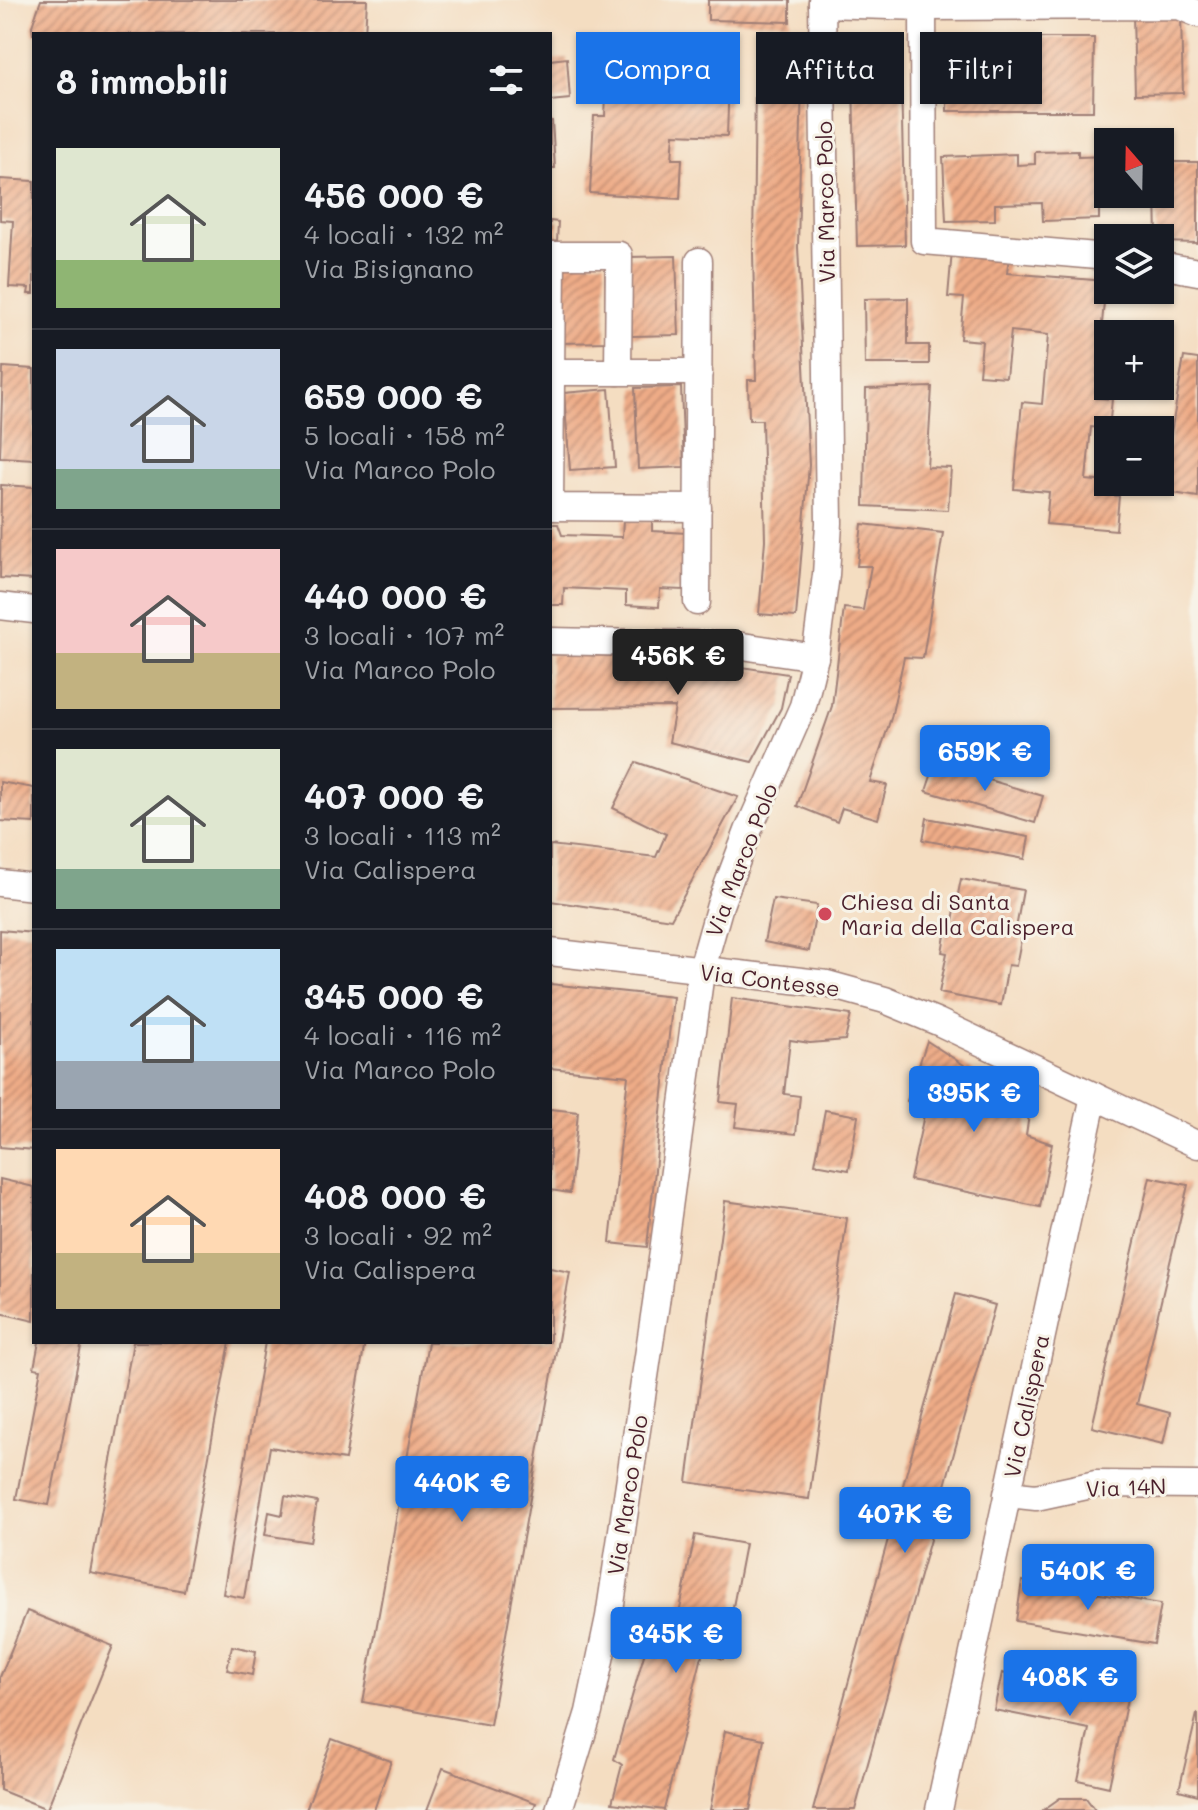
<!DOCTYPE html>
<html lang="it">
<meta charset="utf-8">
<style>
:root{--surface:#171b24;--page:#242831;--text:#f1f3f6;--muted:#9ea1a6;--line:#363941;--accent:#1a73e8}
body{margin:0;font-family:Mali,sans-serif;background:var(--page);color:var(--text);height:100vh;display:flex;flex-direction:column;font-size:30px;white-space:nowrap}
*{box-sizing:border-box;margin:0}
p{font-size:26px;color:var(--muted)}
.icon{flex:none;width:44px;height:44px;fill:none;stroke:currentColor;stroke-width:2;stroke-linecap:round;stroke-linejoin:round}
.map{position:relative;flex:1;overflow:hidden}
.sheet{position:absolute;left:32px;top:32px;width:520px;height:1312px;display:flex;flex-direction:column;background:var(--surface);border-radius:0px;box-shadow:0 2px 6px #0004}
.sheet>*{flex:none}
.top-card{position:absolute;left:576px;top:32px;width:502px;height:72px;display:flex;gap:16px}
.needle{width:52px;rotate:340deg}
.controls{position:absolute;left:1094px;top:128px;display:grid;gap:16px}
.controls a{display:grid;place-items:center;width:80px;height:80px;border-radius:0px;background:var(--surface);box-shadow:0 2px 6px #0004;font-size:40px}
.price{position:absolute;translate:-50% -68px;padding:0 18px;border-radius:8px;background:var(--accent);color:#fff;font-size:26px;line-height:52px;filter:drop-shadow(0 2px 4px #0008)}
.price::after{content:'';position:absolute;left:50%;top:48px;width:24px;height:18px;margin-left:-12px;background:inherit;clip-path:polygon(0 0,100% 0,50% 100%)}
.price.active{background:#222;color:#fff}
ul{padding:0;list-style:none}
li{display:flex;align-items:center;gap:24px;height:200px;padding:0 24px}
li+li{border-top:2px solid var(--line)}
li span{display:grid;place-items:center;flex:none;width:224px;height:160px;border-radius:0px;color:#555}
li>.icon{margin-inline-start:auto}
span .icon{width:96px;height:96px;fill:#fffc;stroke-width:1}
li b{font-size:34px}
h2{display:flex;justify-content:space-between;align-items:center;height:96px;padding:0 24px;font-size:34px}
.chip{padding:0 28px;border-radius:0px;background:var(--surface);box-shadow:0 2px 6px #0004;font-size:28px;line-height:72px}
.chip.active{background:var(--accent);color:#fff}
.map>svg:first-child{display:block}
</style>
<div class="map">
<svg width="1198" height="1810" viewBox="0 0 1198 1810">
<defs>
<pattern id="building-hatch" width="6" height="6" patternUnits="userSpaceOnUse" patternTransform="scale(2)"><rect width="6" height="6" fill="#eeac87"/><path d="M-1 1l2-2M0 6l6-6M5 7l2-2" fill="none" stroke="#c38b6f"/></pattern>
</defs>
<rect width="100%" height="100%" fill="#f7f3e8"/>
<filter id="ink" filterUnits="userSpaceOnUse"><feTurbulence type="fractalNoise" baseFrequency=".0125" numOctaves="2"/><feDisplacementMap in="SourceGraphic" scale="16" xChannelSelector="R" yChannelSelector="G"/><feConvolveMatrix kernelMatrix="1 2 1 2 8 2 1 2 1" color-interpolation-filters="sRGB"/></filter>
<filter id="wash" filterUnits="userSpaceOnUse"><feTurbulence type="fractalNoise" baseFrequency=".006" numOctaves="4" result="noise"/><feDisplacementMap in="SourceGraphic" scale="32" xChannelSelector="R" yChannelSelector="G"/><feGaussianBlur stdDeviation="1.8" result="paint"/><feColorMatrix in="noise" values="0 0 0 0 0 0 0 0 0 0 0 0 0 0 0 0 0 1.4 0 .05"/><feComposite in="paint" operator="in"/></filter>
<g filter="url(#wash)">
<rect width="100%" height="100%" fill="#f4ddc1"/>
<g id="blocks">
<g fill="url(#building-hatch)">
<path d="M41,0H367L365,34H33L32,26Z"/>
<path d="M708,0H790V22L708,20Z"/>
<path d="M1133,14L1181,16L1183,93L1135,94Z"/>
<path d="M947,38H1094L1093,111H947Z"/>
<path d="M900,39L905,245L857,246L852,40Z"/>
<path d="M567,58L570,99L550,101V60Z"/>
<path d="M608,58L677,62L676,77L729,79L727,136L674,134L672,159H682L680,199L590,193L594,116H605Z"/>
<path d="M755,78L802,79L798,247L809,465L796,617L759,614L765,540L762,420H749L748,380H756L753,253Z"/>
<path d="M550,121H552L555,168H550Z"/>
<path d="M1078,151V157L1108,156V194H1113L1114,205L1099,206V219L1043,221L1042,203L995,204V220L946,221L943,157L1017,154V165L1035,164V152Z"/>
<path d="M1160,162H1198V243L1160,242V238H1157L1156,194H1160Z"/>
<path d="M0,179L34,181V294H28L29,288L9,287L13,221L0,220Z"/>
<path d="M550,221L558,222L557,242H550Z"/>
<path d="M952,251L1009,256L1007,273L1106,281L1095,398L1112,399L1109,429L1091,427L1086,480L1108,482L1107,495L1119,496L1116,530L1046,524L1049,492L1014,489L1022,402L1042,404L1048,335L1011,331L1006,377L979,375L982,341L960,339L964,298L948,297Z"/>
<path d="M676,256L679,335L632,336L630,257Z"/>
<path d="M560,262H605L606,342L561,343Z"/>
<path d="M908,298V345H929V364H865L864,299Z"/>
<path d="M1184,357L1198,359V497L1161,491Z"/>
<path d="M3,367L34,369V459L0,457Z"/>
<path d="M681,387L684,467L638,469L635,388Z"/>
<path d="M932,387L927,467L951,468L948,510L864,506L866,389Z"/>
<path d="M609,389L615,467L570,470L564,393Z"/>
<path d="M1,485L34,487V580L0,578Z"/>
<path d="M623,520L652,521V531L687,533L684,590L660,589L659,607L626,605V591L564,588L563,605H550V524H558L562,535L622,537Z"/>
<path d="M862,524L943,533L923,658L904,657L891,718L870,782L887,785L878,819L842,808L837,822L797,806L832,706L844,608L863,610L871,566H857Z"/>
<path d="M550,654L682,658L788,674L781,708L752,762L669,742L675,707L550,708Z"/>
<path d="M636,762L738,797L671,919L550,901V845L656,857L666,834L613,808Z"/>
<path d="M935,764L1043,796L1035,823L926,791Z"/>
<path d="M0,782L34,788V823L0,821Z"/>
<path d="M927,818L1029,837L1025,859L923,840Z"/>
<path d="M961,879L1023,890L1015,934L1022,935L1016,966L1008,965L1001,1005L939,993L947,953L942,952L948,919L953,920Z"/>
<path d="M773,899L817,905L809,951L764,942Z"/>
<path d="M0,930L34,933V1150L0,1147Z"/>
<path d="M550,984L673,997L647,1247L610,1243L628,1076L550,1068Z"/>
<path d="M732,998L851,1015L845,1040L810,1043L790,1040L784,1094L800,1096L796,1134L735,1127L738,1104L720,1102Z"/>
<path d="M927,1041L1030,1108L1026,1135L1052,1144L1040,1207L910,1180L924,1115L907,1101Z"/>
<path d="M550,1109L578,1112L570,1193L550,1190Z"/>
<path d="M825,1110L858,1116L849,1170L815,1164Z"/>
<path d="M1150,1177L1188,1185L1137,1404L1170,1413L1163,1444L1092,1427Z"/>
<path d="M0,1179L34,1187V1321L0,1313Z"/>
<path d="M725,1201L847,1218L809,1499L687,1482Z"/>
<path d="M550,1268L570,1272L490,1725L363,1702L428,1342H550Z"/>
<path d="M956,1294L995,1305L855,1810H813Z"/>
<path d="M39,1342H82L49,1505L16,1499L41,1369L34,1368Z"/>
<path d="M133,1342H230L184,1591L90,1573Z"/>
<path d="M265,1342H365L345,1460L270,1447L244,1598L223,1594Z"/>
<path d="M285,1496L317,1502L310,1542L265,1535L269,1512L282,1515Z"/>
<path d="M695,1535L745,1544L723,1659L703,1652L664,1810L612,1803L622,1765L614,1759L648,1641L673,1644Z"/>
<path d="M1022,1581L1161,1604L1154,1644L1016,1621Z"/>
<path d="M27,1611L113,1646L47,1809L0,1790V1677Z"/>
<path d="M232,1646L256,1651L252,1675L227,1670Z"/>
<path d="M1002,1673L1127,1699L1109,1787L1078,1780L1089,1729L994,1710Z"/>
<path d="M1197,1714H1198V1795L1179,1790Z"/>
<path d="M725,1731L764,1739L750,1810H710Z"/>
<path d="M332,1739L391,1761L374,1810H306Z"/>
<path d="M443,1768L536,1803L533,1810H427Z"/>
<path d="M1060,1798H1086L1095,1810H1043Z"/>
</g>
</g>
</g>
<g filter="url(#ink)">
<use href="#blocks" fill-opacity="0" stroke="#9f7e76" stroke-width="2"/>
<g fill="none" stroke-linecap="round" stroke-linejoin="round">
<g stroke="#9f7e76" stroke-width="29">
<g id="street">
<path d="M822,4L923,7L1179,6L1198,14"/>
<path d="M923,7L924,241L1108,257"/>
<path d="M550,255H619L618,372"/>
<path d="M552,255L550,507L698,508"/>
<path d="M1160,265L1198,272"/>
<path d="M550,372H699"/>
<path d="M697,602L699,261"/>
<path d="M0,606L34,610"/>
<path d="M550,641L736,645L815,657"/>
<path d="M0,883L34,887"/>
<path d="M550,952L827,984L885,1000L938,1022L1198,1145"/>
<path d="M1007,1494L1036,1497L1096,1484L1198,1485"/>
<path d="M559,1810L589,1712L609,1617L656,1303L701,972L720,905L748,831L803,706L815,657L826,575L829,523L822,0"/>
<path d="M939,1810L1094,1096"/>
</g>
</g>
<use href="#street" stroke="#fff" stroke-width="26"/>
</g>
</g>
<circle fill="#d1495b" stroke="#f7f3e8" stroke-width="3" cx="825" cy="914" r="8"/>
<g text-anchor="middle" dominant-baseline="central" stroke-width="6" stroke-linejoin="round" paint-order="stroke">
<g font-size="22" fill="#4a1f2b" stroke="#f7f3e8">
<text transform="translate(825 202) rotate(-91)">Via Marco Polo</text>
<text transform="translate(741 860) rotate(-69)">Via Marco Polo</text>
<text transform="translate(770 980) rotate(7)">Via Contesse</text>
<text transform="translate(1026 1406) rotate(-78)">Via Calispera</text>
<text transform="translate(1126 1487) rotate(-2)">Via 14N</text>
<text transform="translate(627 1495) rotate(-81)">Via Marco Polo</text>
</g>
<g font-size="22" fill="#4a1f2b" stroke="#f7f3e8" text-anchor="start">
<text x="841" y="901">Chiesa di Santa<tspan x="841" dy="25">Maria della Calispera</tspan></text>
</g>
</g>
</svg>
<div class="controls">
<a><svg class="needle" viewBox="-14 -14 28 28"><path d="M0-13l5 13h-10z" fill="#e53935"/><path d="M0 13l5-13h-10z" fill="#9ea1a6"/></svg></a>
<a><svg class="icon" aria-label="layers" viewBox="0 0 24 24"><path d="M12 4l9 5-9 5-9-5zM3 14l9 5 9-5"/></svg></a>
<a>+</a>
<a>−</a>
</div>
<b class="price active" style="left:678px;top:697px">456K €</b>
<b class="price" style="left:985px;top:793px">659K €</b>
<b class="price" style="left:974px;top:1134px">395K €</b>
<b class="price" style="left:462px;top:1524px">440K €</b>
<b class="price" style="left:905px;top:1555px">407K €</b>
<b class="price" style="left:1088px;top:1612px">540K €</b>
<b class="price" style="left:676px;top:1675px">345K €</b>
<b class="price" style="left:1070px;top:1718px">408K €</b>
<div class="top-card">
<a class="chip active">Compra</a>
<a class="chip">Affitta</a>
<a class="chip">Filtri</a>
</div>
<section class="sheet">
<h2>8 immobili<svg class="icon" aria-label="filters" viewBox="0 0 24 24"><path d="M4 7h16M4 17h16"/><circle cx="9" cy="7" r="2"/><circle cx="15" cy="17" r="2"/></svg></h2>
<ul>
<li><span style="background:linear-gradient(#dfe7d0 70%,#8fb573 0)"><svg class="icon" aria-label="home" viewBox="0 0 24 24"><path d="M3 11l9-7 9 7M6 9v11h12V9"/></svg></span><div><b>456 000 €</b><p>4 locali · 132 m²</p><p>Via Bisignano</p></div></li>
<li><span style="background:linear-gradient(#c9d6e8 75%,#7fa58c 0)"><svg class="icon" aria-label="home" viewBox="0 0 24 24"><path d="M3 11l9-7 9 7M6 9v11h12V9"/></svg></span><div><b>659 000 €</b><p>5 locali · 158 m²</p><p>Via Marco Polo</p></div></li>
<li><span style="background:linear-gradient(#f6c9c9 65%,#c2b280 0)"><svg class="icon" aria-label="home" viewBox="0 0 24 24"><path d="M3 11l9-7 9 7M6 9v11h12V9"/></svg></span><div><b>440 000 €</b><p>3 locali · 107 m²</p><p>Via Marco Polo</p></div></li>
<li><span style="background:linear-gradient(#dfe7d0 75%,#7fa58c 0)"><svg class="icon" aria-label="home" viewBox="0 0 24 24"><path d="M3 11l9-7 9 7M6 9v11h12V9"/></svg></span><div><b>407 000 €</b><p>3 locali · 113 m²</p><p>Via Calispera</p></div></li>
<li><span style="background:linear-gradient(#bfe0f5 70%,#9aa5b1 0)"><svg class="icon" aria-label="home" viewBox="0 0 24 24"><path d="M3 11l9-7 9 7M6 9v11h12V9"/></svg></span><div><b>345 000 €</b><p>4 locali · 116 m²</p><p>Via Marco Polo</p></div></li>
<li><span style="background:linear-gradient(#ffd9b3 65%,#c2b280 0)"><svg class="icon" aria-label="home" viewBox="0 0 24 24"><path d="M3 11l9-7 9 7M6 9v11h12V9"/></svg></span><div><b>408 000 €</b><p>3 locali · 92 m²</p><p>Via Calispera</p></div></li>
</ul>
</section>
</div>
